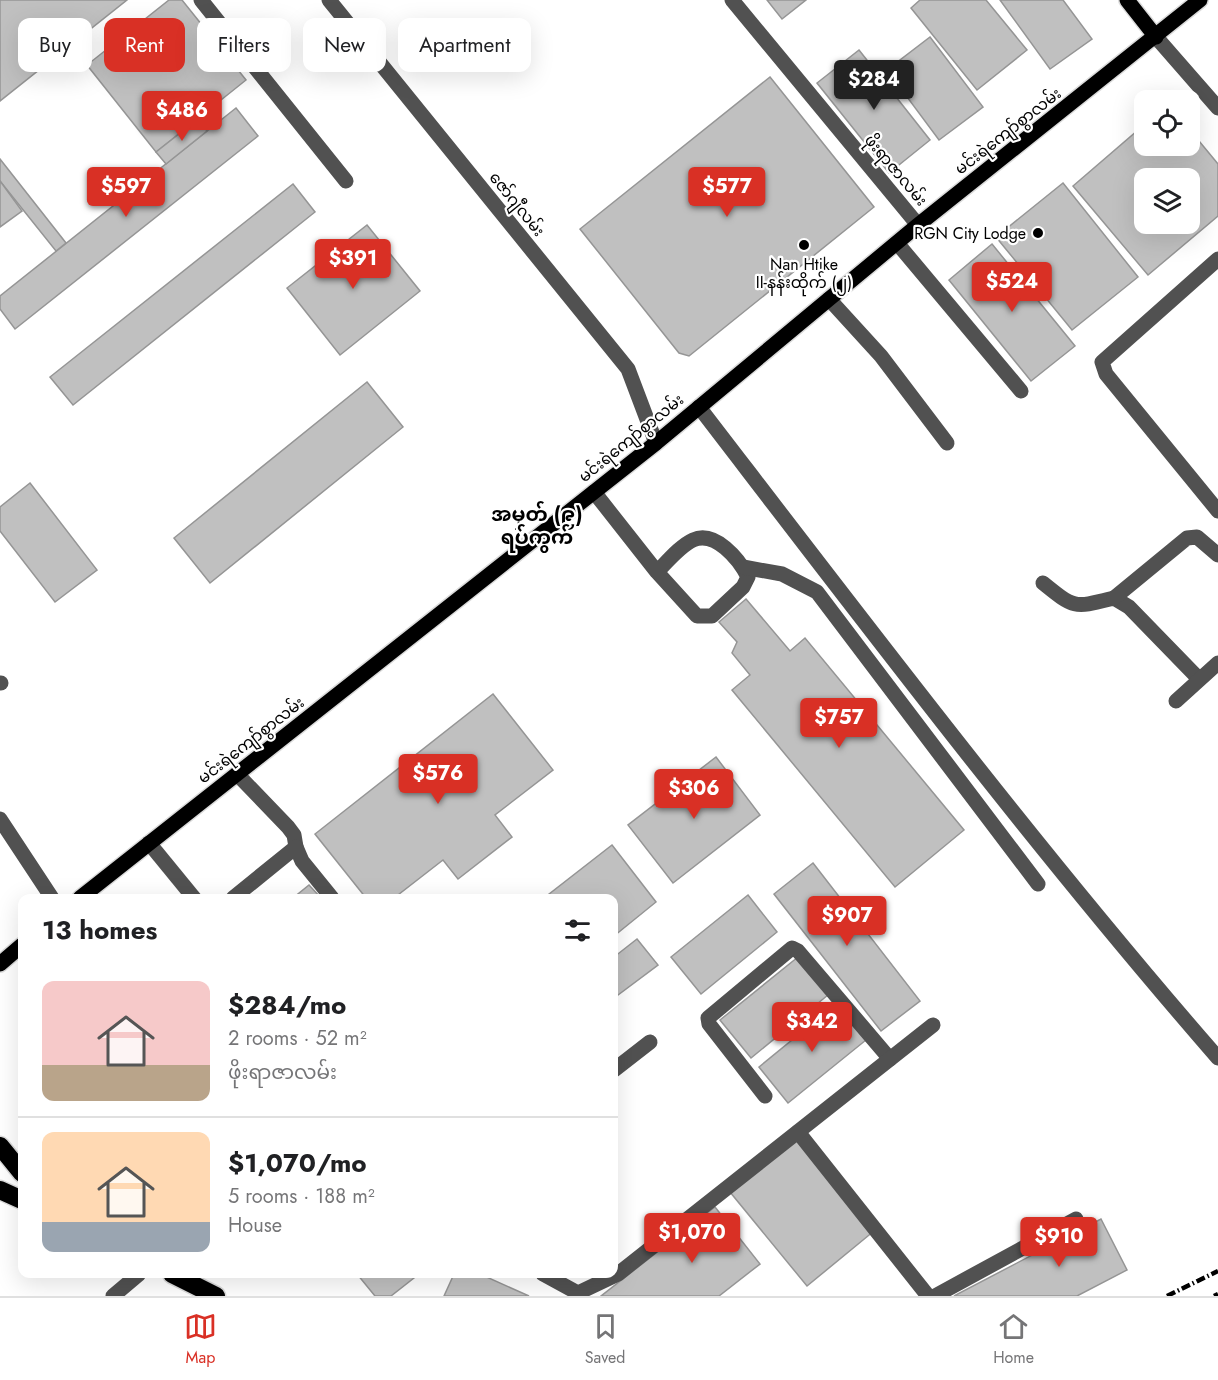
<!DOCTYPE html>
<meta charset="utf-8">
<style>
:root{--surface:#fff;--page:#f6f6f6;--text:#202124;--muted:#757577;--line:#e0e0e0;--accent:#d93025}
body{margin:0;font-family:Jost,"Noto Sans Myanmar",sans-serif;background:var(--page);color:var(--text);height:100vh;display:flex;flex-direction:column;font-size:22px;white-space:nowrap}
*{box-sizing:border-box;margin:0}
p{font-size:20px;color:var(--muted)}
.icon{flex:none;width:33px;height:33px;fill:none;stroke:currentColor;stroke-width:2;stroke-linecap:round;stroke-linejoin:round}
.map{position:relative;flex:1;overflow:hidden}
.details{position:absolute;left:18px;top:894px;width:600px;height:384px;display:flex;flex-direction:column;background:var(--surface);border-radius:12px;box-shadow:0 6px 24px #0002}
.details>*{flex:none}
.guide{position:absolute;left:18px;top:18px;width:600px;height:54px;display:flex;gap:12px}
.fabs{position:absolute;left:1134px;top:90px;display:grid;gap:12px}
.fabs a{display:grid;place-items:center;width:66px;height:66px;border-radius:12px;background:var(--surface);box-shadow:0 6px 24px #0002;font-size:30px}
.price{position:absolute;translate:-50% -51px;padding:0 14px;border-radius:6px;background:var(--accent);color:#fff;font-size:20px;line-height:39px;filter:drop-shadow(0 2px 3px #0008)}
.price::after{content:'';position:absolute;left:50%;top:36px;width:18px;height:14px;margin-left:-9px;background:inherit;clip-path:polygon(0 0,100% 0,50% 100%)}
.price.active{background:#222;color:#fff}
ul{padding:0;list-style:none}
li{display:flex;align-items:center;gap:18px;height:150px;padding:0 24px}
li+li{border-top:2px solid var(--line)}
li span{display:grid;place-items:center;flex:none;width:168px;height:120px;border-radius:12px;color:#555}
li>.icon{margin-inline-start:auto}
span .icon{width:72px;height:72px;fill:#fffc;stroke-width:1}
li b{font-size:26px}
h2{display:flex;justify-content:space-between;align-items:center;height:72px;padding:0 24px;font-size:26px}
.tag{padding:0 21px;border-radius:12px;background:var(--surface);box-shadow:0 6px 24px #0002;font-size:21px;line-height:54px}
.tag.active{background:var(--accent);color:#fff}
.dock{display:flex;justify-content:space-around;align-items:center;height:84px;border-top:2px solid var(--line);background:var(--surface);font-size:16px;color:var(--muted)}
.dock a{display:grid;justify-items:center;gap:3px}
.dock .active{color:var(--accent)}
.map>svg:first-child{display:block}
</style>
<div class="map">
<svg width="1218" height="1296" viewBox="0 0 1218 1296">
<rect width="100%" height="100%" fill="#fff"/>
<g fill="#c0c0c0" stroke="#959595" stroke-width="1.5" fill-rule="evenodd">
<path d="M0,0H127L0,101Z"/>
<path d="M169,0H182L246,80L156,152L87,65Z"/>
<path d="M767,0H806L782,19Z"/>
<path d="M920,0H986L1027,50L977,90L911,8Z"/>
<path d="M1000,0H1063L1092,39L1050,69Z"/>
<path d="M930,37L983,107L939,140L887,70Z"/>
<path d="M859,50L930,140L889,173L817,83Z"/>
<path d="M770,77L874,207L689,356L679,353L580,229Z"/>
<path d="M236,108L258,136L15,329L0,309V296Z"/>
<path d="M198,119L207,131L166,164L156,152Z"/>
<path d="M1144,125V146H1190V130L1218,164V216L1148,275L1073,186ZM1144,178H1190V224H1144Z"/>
<path d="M0,159L66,243L56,251L0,181Z"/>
<path d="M0,181L22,211L0,227Z"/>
<path d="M1063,183L1138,277L1072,330L996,237Z"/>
<path d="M293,184L315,212L73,405L50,377Z"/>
<path d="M367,225L420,291L340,355L287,288Z"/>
<path d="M992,244L1075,346L1031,381L949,280Z"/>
<path d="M367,382L403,427L210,583L174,538Z"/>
<path d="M30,483L97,570L55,602L0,531V507Z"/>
<path d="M746,599L790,651L805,638L964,830L895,887L732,690L750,675L732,653L737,642L719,622Z"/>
<path d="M493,694L553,770L495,815L512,837L458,879L443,860L394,898H366L315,834Z"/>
<path d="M716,757L760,815L673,883L628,825Z"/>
<path d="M612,845L656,902L614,936V898H544Z"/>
<path d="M813,863L920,1001L881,1031L774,894Z"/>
<path d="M309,885L321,898H293Z"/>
<path d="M748,895L777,932L701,994L671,957Z"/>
<path d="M637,939L658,965L618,995L614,990V957Z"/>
<path d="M798,957L828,995L751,1058L720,1020Z"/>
<path d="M836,1004L866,1040L788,1103L759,1067Z"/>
<path d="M797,1137L874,1231L807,1286L730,1192Z"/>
<path d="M715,1207L760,1264L719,1296H601Z"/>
<path d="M1101,1219L1127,1270L1077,1296H954Z"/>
<path d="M357,1274H419L391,1296H375Z"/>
<path d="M454,1274H480L529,1296H444Z"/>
</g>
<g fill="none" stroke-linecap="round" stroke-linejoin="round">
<g stroke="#dbdbdb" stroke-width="18">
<g id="major">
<path d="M1127,0L1156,37"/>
<path d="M80,898L656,443L918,225L1200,0"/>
<path d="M0,964L22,945"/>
</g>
</g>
<g stroke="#dbdbdb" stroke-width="21">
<g id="highway">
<path d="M0,1146L22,1173"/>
<path d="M0,1190L22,1200"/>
<path d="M172,1274L216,1296"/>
</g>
</g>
<g stroke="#515151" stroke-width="15">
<path d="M201,0L346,181"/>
<path d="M329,0L628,369L656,443"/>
<path d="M732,0L918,225"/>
<path d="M1156,37L1218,108"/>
<path d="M897,243L1021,391"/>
<path d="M1218,259L1102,362L1106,374L1218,511"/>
<path d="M829,299L881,356L947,443"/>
<path d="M699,407C868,627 1036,849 1218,1058"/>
<path d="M594,492L657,572L697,616H712L743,587L748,577C739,559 715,530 693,540C680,546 667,562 657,572"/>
<path d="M743,567L782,574L817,592L1038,884"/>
<path d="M1043,583C1075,609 1074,608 1114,598L1129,607L1199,679"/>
<path d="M1114,598L1187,538L1197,537L1218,555"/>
<path d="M0,683H1"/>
<path d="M1176,701L1218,663"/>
<path d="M237,774L288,827L294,835L296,847"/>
<path d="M0,819L52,898"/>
<path d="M149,843L194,898"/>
<path d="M233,898L296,847L302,861L332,898"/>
<path d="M614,1070L650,1042"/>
<path d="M765,1096L709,1024L708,1018L792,948L798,951L890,1059"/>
<path d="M798,1132L928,1296"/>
<path d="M543,1274L578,1293L618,1274L933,1025"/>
<path d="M113,1296L139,1274"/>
<path d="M935,1296L1076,1219"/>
</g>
<use href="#major" stroke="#000" stroke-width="15"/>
<use href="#highway" stroke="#000" stroke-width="18"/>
<g stroke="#000" stroke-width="4.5" stroke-dasharray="9 3 1.5 3" stroke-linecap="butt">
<path d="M1167,1296L1218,1271"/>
<path d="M1214,1296L1218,1294"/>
</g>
</g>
<g fill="#000" stroke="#fff" stroke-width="2">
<circle cx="1038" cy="233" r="6"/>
<circle cx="804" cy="245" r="6"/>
</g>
<g text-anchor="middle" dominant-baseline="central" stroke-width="4.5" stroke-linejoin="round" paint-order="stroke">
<g font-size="16" fill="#000" stroke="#fff">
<text transform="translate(1008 131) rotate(-38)">မင်းရဲကျော်စွာလမ်း</text>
<text transform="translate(896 170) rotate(50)">ဖိုးရာဇာလမ်း</text>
<text transform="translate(517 204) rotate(51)">ဇော်ဂျီလမ်း</text>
<text transform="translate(631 438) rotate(-39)">မင်းရဲကျော်စွာလမ်း</text>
<text transform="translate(251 740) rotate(-38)">မင်းရဲကျော်စွာလမ်း</text>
</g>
<g font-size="16" fill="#000" stroke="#fff" text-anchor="end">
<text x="1026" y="233">RGN City Lodge</text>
<text x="804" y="264" text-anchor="middle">Nan Htike<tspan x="804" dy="18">II-နန်းထိုက် (၂)</tspan></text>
</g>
<g font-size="20" font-weight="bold" fill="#000" stroke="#fff">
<text x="537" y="514">အမှတ် (၉)<tspan x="537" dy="23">ရပ်ကွက်</tspan></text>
</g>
</g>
</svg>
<div class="fabs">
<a><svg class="icon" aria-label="locate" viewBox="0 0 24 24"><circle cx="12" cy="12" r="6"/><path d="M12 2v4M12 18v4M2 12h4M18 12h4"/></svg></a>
<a><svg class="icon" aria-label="layers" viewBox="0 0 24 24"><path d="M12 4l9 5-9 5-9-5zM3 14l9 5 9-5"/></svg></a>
</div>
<b class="price active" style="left:874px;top:111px">$284</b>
<b class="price" style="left:182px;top:142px">$486</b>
<b class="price" style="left:126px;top:218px">$597</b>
<b class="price" style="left:727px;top:218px">$577</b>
<b class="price" style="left:353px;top:290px">$391</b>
<b class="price" style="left:1012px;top:313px">$524</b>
<b class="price" style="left:839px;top:749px">$757</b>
<b class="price" style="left:438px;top:805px">$576</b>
<b class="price" style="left:694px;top:820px">$306</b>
<b class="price" style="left:847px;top:947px">$907</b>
<b class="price" style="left:812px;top:1053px">$342</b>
<b class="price" style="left:692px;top:1264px">$1,070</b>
<b class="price" style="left:1059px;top:1268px">$910</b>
<div class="guide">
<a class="tag">Buy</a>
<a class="tag active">Rent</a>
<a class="tag">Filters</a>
<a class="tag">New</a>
<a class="tag">Apartment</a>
</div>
<section class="details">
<h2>13 homes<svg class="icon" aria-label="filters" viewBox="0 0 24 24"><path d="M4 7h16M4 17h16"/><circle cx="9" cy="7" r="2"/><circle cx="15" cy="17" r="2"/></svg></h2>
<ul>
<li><span style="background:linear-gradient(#f6c9c9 70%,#b9a48a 0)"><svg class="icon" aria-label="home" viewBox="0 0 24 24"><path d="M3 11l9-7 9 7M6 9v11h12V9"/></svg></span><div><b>$284/mo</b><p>2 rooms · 52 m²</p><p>ဖိုးရာဇာလမ်း</p></div></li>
<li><span style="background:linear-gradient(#ffd9b3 75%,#9aa5b1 0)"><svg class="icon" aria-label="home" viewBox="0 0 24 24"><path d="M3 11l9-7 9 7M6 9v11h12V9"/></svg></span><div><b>$1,070/mo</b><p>5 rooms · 188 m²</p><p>House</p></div></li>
</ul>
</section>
</div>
<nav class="dock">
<a class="active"><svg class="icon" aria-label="map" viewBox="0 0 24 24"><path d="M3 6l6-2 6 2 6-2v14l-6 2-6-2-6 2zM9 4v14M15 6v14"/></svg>Map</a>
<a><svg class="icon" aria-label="saved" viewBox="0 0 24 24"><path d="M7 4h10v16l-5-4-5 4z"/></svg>Saved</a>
<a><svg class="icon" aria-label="home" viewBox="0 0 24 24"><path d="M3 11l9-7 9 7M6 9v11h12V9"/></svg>Home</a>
</nav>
